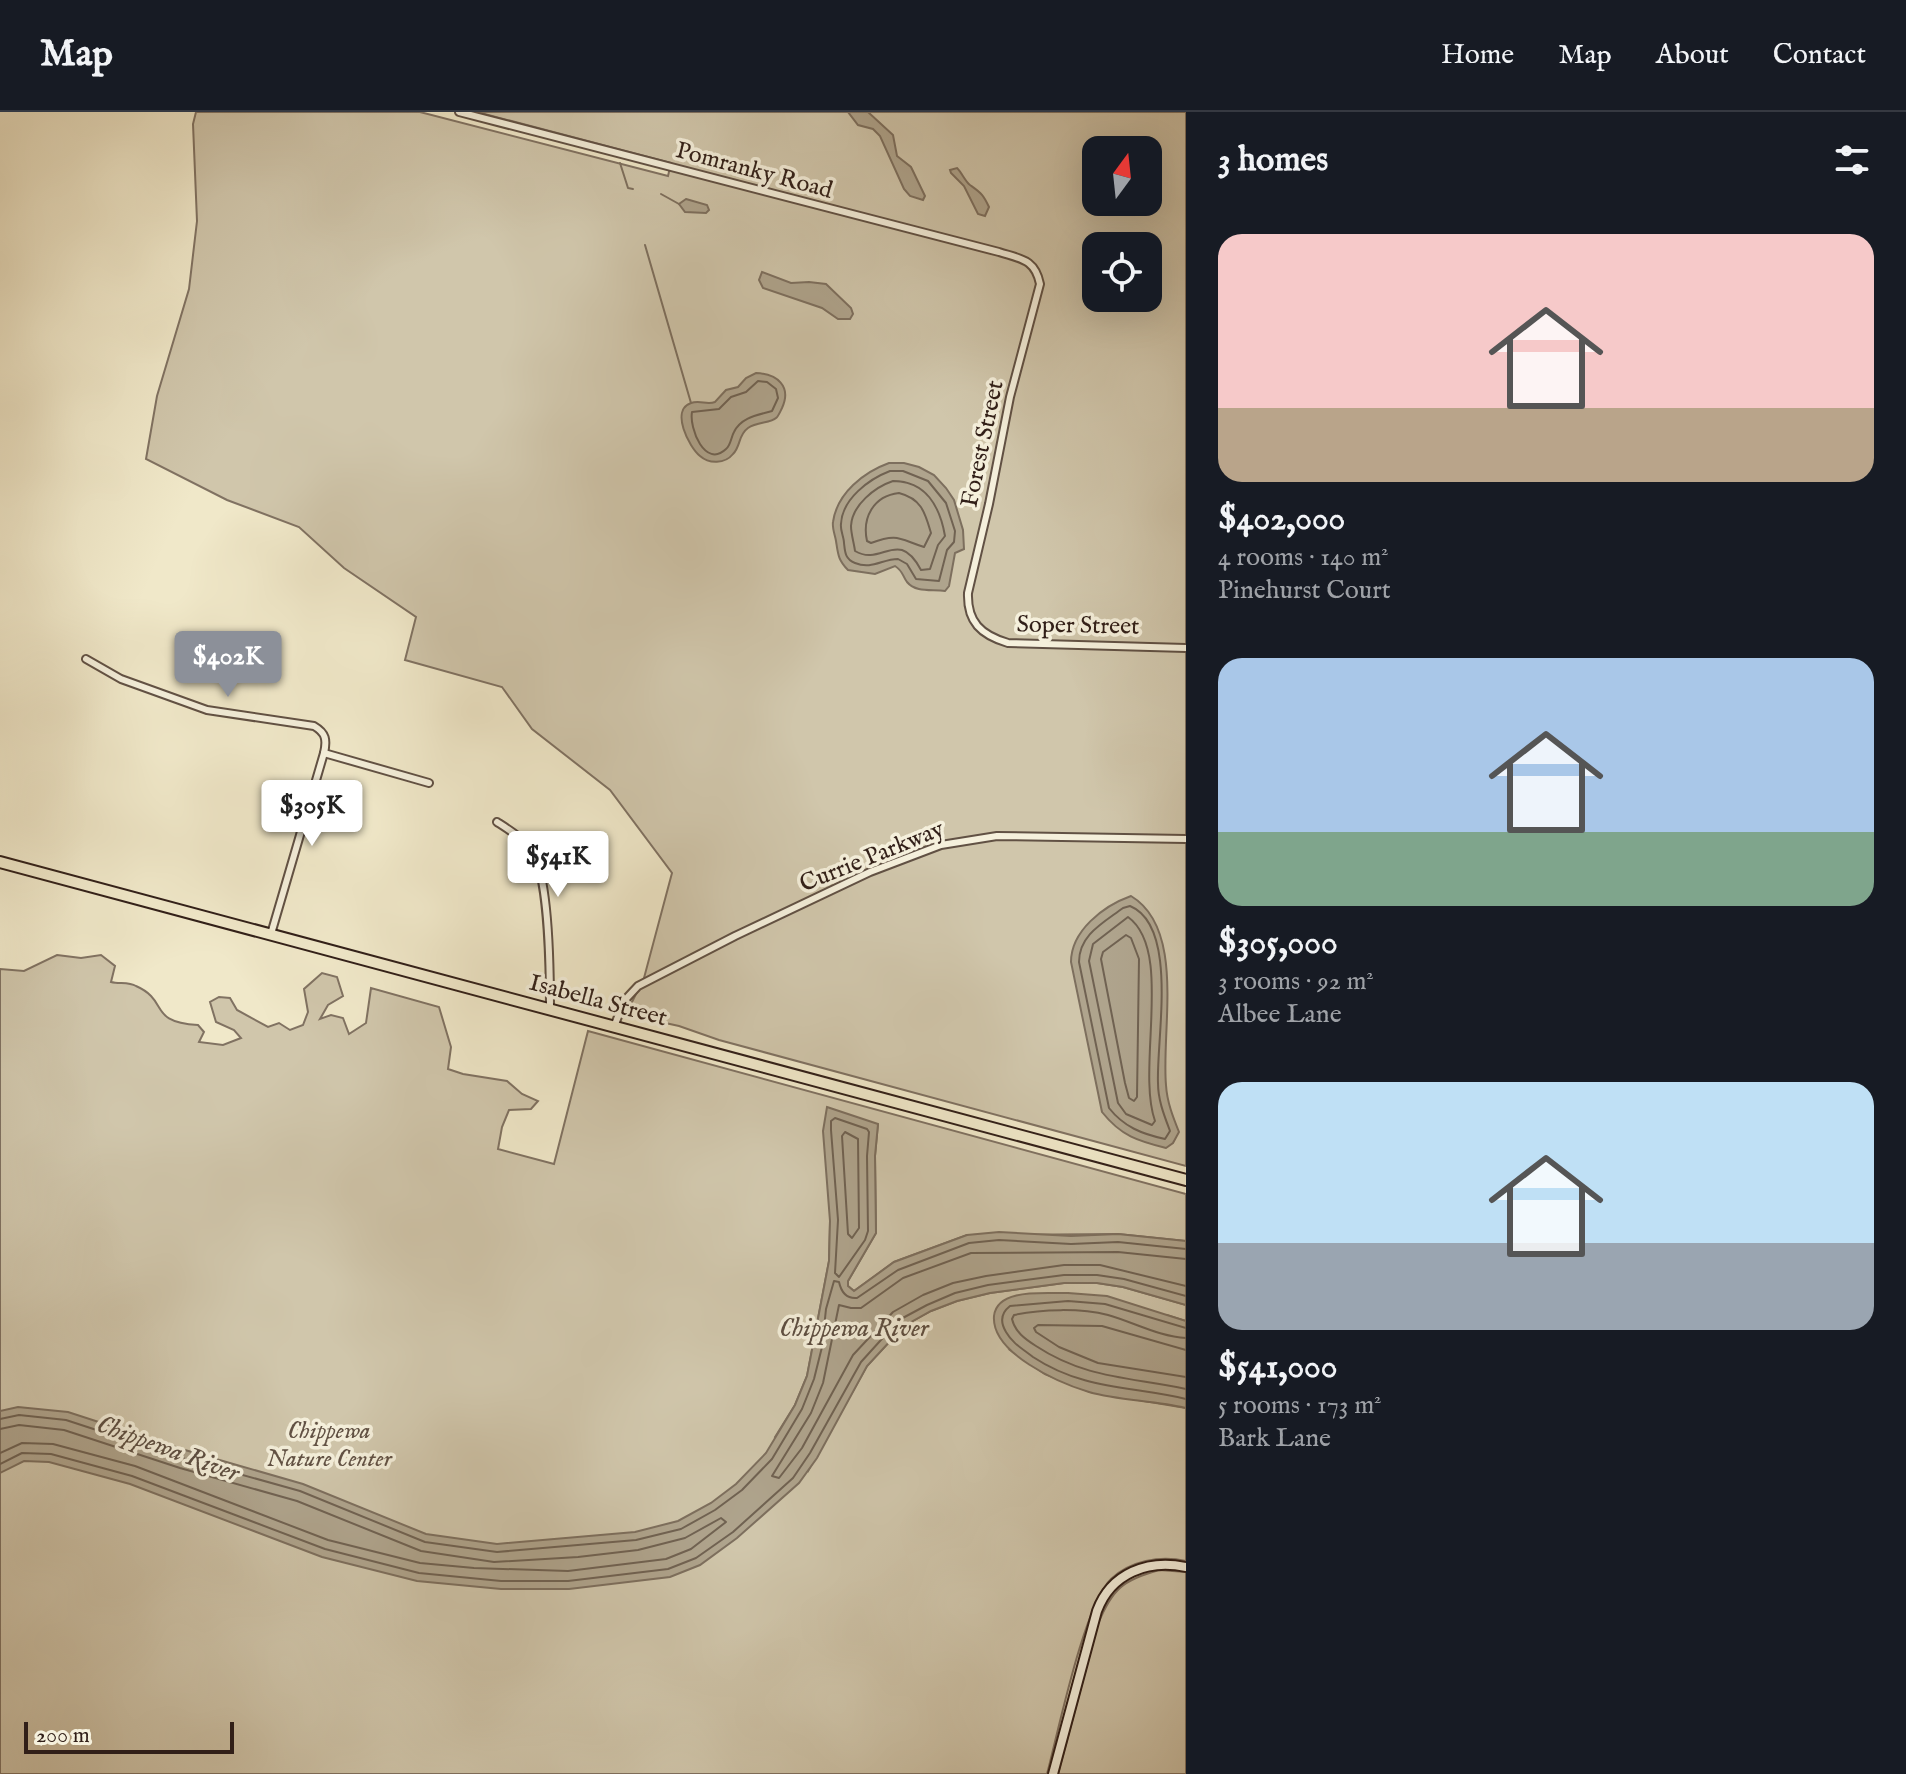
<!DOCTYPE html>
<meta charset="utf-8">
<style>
:root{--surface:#171b24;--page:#242831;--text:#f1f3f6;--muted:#9ea1a6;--line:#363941;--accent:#8c9099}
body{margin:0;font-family:"IM FELL English",serif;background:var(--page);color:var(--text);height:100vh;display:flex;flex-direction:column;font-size:30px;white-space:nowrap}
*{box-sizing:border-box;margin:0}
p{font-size:26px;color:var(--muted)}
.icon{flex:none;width:44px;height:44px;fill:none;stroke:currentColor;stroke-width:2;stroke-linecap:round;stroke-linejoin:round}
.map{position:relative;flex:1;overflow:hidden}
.panel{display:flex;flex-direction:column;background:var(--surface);width:720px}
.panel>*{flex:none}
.needle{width:52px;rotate:15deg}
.fabs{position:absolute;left:1082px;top:24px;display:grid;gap:16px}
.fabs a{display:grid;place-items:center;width:80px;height:80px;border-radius:16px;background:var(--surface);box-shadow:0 8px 32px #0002;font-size:40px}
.scale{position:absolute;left:24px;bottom:20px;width:210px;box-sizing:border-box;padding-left:8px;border:4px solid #311f18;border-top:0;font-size:22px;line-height:28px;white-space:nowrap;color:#311f18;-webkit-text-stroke:6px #f5f0dc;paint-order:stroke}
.price{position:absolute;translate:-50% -68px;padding:0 18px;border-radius:8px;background:#fff;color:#222;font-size:26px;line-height:52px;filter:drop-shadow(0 2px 4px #0008)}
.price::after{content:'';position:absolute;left:50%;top:48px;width:24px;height:18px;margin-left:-12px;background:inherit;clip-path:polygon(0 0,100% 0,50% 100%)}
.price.selected{background:var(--accent);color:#fff}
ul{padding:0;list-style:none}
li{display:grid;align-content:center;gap:16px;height:424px;padding:0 32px}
li span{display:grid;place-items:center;height:248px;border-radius:24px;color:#555}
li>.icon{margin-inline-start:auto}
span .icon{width:144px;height:144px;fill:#fffc;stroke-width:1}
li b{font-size:34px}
h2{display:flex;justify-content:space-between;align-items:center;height:96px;padding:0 32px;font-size:34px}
header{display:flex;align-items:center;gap:48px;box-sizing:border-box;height:112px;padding:0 40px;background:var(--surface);border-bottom:2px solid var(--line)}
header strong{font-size:38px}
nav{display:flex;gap:44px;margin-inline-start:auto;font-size:28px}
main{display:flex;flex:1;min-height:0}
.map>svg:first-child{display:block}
</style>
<header>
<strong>Map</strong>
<nav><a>Home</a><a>Map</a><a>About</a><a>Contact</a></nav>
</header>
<main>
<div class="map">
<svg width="1186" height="1662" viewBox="0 0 1186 1662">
<rect width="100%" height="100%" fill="#f0e8c9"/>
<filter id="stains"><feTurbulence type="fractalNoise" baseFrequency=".0025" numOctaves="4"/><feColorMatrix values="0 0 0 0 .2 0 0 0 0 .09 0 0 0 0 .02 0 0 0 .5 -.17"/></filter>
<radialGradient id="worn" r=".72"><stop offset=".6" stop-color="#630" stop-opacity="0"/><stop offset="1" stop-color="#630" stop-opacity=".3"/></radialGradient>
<g fill="#d0c6ab" stroke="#807262" stroke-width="2" fill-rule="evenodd">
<path d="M196,0H420L668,64L671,51L477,0H1186V1054L719,928L679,914L638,905L633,901L631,892L644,866L672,761L610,678L532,617L502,575L405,548L416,505L344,456L299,415L227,388L146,347L157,284L189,177L197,109L193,12ZM1096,38H1148V90H1096ZM1096,134H1148V186H1096Z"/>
<path d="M57,843L81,846L101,843L115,854L111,870C119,872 129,870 136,874C170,889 147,910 198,913L204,920L199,930L223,933L241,926L234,918L216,910L210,890L219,885L230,886L237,898L268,915L279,911L290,918L303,913L308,900L304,877L322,861L337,865L343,884L328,893L320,907L331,903L343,906L349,922L366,911L371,876L439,895L451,935L448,957L463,962L507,969L522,982L538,989L531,997L509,998L502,1015L498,1037L554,1052L588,919L1186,1082V1129L1118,1122L967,1123L894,1150L854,1179L848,1174V1169L876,1121L875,1044L878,1012L830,1109L829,1149L807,1264L795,1293L775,1325L808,1359L867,1254L904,1214L931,1199L957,1189L990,1181L1064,1171H1097L1123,1175L1186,1193V1209L1167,1203L1010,1238L1045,1262L1090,1280L1186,1296V1449C1160,1443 1130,1449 1111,1467C1084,1493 1058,1621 1047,1662H0V857L24,859Z"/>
<path d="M1159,1458L1186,1460V1662H1058L1098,1512C1112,1477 1123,1468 1159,1458Z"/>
</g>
<g fill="#afa48d" stroke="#7d6f5e" stroke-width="2">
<path d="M848,0H868L893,23L897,44L911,55L925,84L923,88L910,84L904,77L880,24L873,17L858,13Z"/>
<path d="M957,56C962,61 965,69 970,73C981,81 983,82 989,95L985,104L978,102L964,74L951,61L950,58Z"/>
<path d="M686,87L707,93L709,98L706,101L685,100L679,92Z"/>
<path d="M762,160L791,171L809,170L826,172L851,196L853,202L850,207H838L822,196L763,176L759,168Z"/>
<path d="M756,261C777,262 792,274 782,296C781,298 778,305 776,306C771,311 757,310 748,316C738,323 741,334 733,342C725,352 709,352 700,344C689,335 670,298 691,291C700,288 707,293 715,290L726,278L738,275L746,266Z"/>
<path d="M889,351H904L919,355L934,363L946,376L954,388L963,418L964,437L955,441L949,474L945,479C932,477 916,481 907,470C902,463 903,459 895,454L875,462L848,458C838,448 838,442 836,429C835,423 832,416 833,410C837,381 864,360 889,351Z"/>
<path d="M1131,784C1186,817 1161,918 1166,973C1167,990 1173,1005 1179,1020L1173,1031L1166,1036C1138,1029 1121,1024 1102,1000L1071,850C1071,819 1103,794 1131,784Z"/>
<path d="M827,995L878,1012L875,1044L876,1121L848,1169V1174L854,1179L894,1150L967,1123L999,1120L1071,1124L1118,1122L1186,1129V1193L1123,1175L1097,1171H1064L990,1181L957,1189L931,1199L904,1214L867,1254L817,1346L799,1371L737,1426L700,1453L670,1465L569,1477H501L417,1469L322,1445L130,1372L49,1350L24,1349L0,1361V1299L18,1295L68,1300L185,1338L303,1372L426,1422L497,1432L635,1420L678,1409L711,1391L736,1372L766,1341L795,1293L807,1264L829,1149L830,1109L823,1019Z"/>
<path d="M1068,1181L1107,1184L1186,1209V1296C1154,1288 1120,1289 1089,1280C1059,1271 991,1241 994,1204C997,1175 1047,1182 1068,1181Z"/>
</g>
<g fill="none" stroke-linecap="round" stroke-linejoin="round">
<g stroke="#706252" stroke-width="2">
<path d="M758,269L767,270L776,277L778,286L772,299C758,303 741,305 734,320C731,325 731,333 726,337C705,357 689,316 692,300L719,297L731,285L746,280Z"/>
<path d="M890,359H903L928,369L946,391L955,419L954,430L947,438L939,469L916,467L907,452L898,447C882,447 872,458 855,451C845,447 845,440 844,431C844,425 840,418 841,412C842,387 869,367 890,359Z"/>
<path d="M893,369C926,369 940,395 945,424L938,433L930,457L921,458C898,415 882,455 855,439C854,431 851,422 851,414C852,393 875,375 893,369Z"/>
<path d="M899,381C922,387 925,401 931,421L924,435C899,427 898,421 871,431L867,429C862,406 873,384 899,381Z"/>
<path d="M1130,794C1179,814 1156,928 1158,971C1158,988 1164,1003 1170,1019L1165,1027C1142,1022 1124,1015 1109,996L1079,850C1079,823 1103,811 1123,796Z"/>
<path d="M1128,805C1174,838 1136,956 1155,1009L1152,1013L1126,1002L1118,991L1089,849L1093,832Z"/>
<path d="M1126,823L1131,826L1139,847L1137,985L1134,989L1129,986L1125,971L1101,847L1103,840Z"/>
<path d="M835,1006L867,1017L869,1020L867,1044L868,1119L865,1128L839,1165L835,1161L838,1108L831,1018V1009Z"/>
<path d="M845,1020L858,1027L859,1116L852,1126L848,1122L842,1024Z"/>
<path d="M1186,1147L1118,1140L971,1141L903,1166L861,1196H851L839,1193L823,1271L811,1301L772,1364L779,1366L802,1336L853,1243L893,1200L923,1183L953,1171L986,1164L1064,1153H1100L1186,1174"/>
<path d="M1186,1216L1105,1192L1068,1189L1010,1194C1001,1201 1000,1210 1006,1220C1013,1232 1023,1237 1033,1245C1083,1278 1131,1274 1186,1287"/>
<path d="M1186,1226C1160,1225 1133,1210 1108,1203C1081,1196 1041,1197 1014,1203L1012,1207C1015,1220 1025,1227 1036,1234C1086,1267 1131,1265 1186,1277"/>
<path d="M1186,1238L1102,1214L1038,1213L1034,1216L1036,1220L1059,1235L1098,1251L1186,1265"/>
<path d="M0,1307L19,1303L66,1308L182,1346L300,1379L425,1430L497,1440L636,1428L681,1417L715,1398L742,1378L772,1347L802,1297L814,1267L822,1235L826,1197L834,1169L839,1170C841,1179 846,1187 857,1186L898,1158L969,1131L999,1128L1071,1132L1118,1130L1186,1137"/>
<path d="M0,1317L19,1313L64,1318L180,1356L297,1389L421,1439L494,1450L578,1445L638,1438L685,1426L721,1406L726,1410L691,1437L666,1447L568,1459L474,1456L420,1451L328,1428L135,1354L53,1332L22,1331L0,1341"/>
<path d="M0,1352L22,1341L51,1342L132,1364L325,1437L419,1461L501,1469H568L668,1457L696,1446L733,1420L793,1366L810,1341L861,1250L899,1208L927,1193L955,1181L988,1173L1064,1163H1097L1124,1167L1186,1184"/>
</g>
<g stroke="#7d6f5e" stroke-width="2">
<path d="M620,51L628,76L633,77"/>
<path d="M661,82L679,92"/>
<path d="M645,133L691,291"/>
</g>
<g stroke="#615144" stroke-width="10">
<g id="street">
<path d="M459,0L999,140C1021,147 1035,147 1040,172L1010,285L989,392L968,481C967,510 981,523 1008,531L1186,536"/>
<path d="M86,547L121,567L207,598L314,614C326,621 327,628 324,641L271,822"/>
<path d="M324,641L429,671"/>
<path d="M497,710C511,719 526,728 534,743C549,771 550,863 550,897"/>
<path d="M614,915L624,889L638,874L735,824L870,760L941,733L997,724L1186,727"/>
</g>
</g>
<g stroke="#311f18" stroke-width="12">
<path id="secondary" d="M1053,1662L1097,1499C1111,1461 1148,1447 1186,1455"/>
</g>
<g stroke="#311f18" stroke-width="14">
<path id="highway" d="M0,750L1186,1068"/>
</g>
<use href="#street" stroke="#f5f0dc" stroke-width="6"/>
<use href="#secondary" stroke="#f5f0dc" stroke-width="8"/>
<use href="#highway" stroke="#f0e8c9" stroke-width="10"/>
</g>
<g text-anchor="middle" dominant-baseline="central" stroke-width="7" stroke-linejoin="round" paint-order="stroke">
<g font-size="24" fill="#311f18" stroke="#f5f0dc">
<text transform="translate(754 59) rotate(15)">Pomranky Road</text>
<text transform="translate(983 332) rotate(-78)">Forest Street</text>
<text transform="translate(1078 514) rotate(1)">Soper Street</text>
<text transform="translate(872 745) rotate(-22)">Currie Parkway</text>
<text transform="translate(598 889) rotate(15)">Isabella Street</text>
</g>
<g font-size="24" font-style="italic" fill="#615144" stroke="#f5f0dc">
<text x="329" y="1319">Chippewa<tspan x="329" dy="28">Nature Center</tspan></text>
</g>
<g font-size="26" font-style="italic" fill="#5d4e41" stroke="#f5f0dc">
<text x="854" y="1216">Chippewa River</text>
<text transform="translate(168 1337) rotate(20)">Chippewa River</text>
</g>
</g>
<rect width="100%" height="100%" filter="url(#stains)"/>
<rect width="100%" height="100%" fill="url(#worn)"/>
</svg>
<div class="fabs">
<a><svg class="needle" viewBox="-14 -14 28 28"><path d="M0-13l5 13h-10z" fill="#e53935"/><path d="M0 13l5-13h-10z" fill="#9ea1a6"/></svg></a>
<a><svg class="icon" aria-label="locate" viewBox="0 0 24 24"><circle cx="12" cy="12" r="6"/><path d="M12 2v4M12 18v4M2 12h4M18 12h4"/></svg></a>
</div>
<div class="scale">200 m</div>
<b class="price selected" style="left:228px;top:587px">$402K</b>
<b class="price" style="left:312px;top:736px">$305K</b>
<b class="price" style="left:558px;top:787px">$541K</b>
</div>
<section class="panel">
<h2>3 homes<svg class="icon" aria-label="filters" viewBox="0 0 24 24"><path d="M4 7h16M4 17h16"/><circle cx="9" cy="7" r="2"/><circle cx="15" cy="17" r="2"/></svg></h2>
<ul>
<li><span style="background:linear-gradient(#f6c9c9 70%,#b9a48a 0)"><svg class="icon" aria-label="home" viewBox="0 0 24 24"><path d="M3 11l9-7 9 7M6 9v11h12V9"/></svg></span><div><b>$402,000</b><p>4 rooms · 140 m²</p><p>Pinehurst Court</p></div></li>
<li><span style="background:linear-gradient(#a9c7e8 70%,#7fa58c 0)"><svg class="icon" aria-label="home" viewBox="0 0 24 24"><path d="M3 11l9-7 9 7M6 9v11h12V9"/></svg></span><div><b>$305,000</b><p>3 rooms · 92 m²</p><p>Albee Lane</p></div></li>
<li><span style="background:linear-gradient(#bfe0f5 65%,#9aa5b1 0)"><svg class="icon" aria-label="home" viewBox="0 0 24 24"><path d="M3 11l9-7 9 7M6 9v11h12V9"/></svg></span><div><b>$541,000</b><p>5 rooms · 173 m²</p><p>Bark Lane</p></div></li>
</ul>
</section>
</main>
